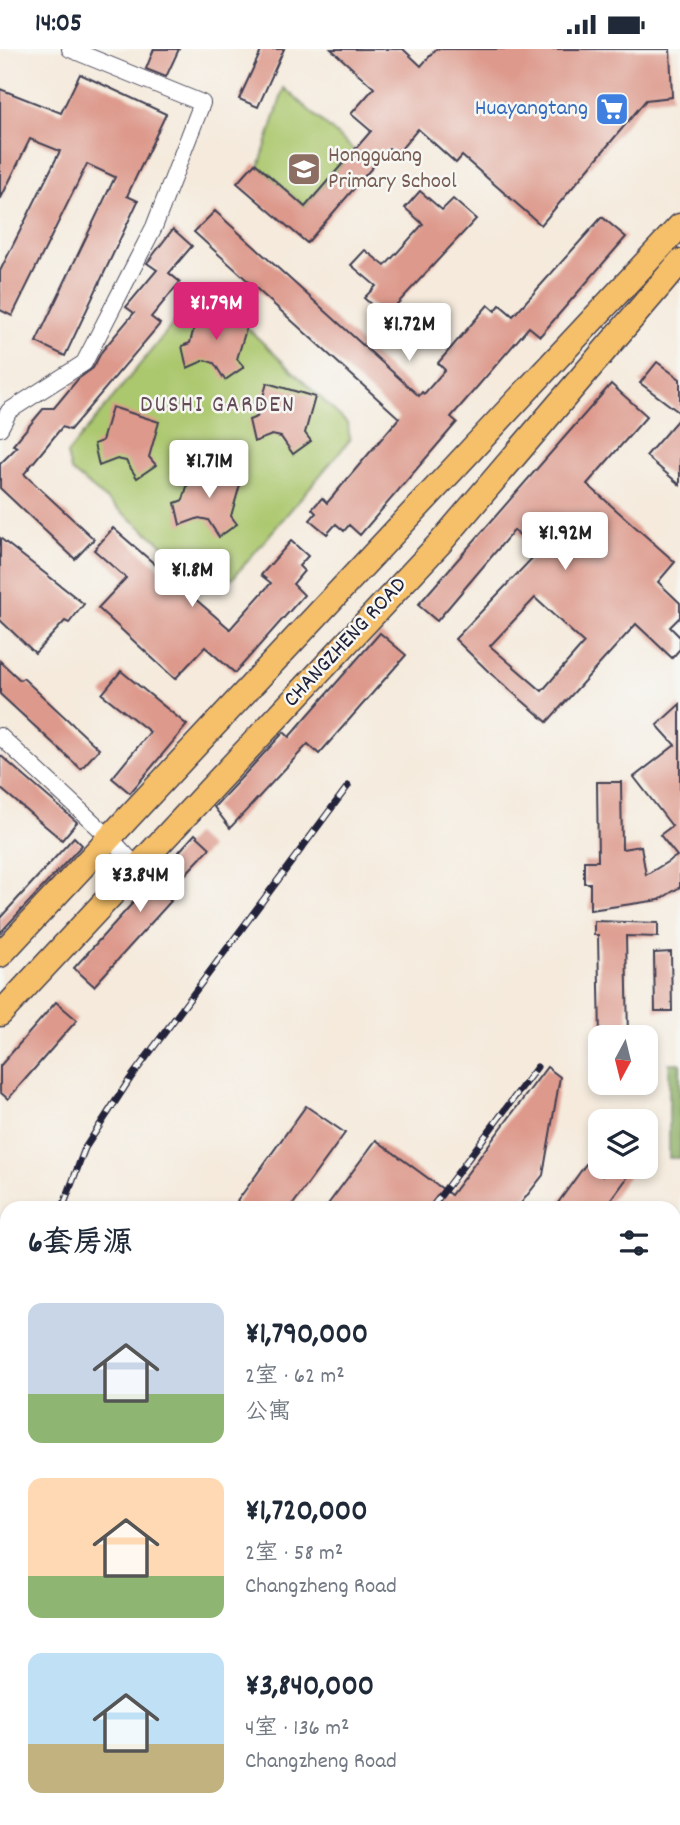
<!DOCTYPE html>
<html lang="zh">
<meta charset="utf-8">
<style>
:root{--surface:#fff;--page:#f2f2f3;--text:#1f2937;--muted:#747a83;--accent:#db2777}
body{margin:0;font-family:Dekko,"LXGW WenKai TC",sans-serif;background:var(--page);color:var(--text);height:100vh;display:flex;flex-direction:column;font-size:26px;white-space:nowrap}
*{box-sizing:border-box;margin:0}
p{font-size:23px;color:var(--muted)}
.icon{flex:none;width:38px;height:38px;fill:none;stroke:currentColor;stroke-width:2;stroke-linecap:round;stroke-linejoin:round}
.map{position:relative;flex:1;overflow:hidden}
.panel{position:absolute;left:0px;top:1152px;width:681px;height:625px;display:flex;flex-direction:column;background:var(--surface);border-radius:21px 21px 0 0;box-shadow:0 4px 10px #0003}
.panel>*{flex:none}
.needle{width:46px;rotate:187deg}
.tools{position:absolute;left:588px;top:976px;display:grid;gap:14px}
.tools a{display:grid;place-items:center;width:70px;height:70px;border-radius:14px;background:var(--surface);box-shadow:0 4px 10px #0003;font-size:35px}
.price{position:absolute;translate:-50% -60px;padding:0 16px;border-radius:7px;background:#fff;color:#222;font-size:23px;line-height:46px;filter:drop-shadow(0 2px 4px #0008)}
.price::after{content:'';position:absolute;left:50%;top:42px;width:21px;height:16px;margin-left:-10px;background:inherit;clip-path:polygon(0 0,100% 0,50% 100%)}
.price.selected{background:var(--accent);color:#fff}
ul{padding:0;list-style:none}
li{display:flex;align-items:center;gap:21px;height:175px;padding:0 28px}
li span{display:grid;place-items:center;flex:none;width:196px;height:140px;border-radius:14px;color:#555}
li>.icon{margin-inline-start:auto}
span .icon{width:84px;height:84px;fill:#fffc;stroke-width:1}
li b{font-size:30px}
h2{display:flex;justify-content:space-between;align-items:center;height:84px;padding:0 28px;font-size:30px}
.status{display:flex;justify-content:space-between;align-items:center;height:49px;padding:0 35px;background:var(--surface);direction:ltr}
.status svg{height:19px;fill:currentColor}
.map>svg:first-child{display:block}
</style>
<div class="status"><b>14:05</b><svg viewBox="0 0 49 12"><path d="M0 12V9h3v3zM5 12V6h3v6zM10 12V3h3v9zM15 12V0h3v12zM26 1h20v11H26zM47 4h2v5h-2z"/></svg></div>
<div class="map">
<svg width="680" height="1776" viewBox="0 0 680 1776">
<rect width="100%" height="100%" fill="#f6f6f2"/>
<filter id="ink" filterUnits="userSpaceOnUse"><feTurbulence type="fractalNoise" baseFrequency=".0143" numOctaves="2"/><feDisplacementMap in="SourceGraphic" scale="14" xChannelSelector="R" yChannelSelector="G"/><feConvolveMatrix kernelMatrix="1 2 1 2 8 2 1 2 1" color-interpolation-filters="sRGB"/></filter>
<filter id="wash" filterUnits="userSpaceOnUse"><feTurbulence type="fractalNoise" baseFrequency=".00686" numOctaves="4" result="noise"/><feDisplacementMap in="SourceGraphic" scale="28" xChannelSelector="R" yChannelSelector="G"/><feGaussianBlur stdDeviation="1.57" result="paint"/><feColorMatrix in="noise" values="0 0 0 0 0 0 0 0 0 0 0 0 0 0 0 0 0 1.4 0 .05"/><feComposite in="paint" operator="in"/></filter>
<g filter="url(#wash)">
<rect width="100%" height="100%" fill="#f5eadc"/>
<g fill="#acc86e" stroke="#677554" stroke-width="2">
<path d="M284,39L354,101L305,158L259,118Z"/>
<path d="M194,249L219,252L348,375L350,391L233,529L208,532L71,422L67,405Z"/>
<path d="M674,1225L680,1230V1305L674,1312Z"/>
</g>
<g fill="#89ac61" stroke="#56674e" stroke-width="2">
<rect x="669" y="1014" width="11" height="95"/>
<path d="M310,1769H352L347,1776H305Z"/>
</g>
<g id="blocks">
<g fill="#dd998b" fill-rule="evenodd">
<path d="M154,0H179L166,28L146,20Z"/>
<path d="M262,0H284L258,58L239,50Z"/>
<path d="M331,0H403L421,17L436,0H670L672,48L646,51L541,176L462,107L456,114L418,80L396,106L389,99L307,194L237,134L255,114L305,158L371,82L351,65L374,39Z"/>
<path d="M80,25L166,65L127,147L138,152L65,307L36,293L115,128L87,115L12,267L0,261V222L60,102L30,90L0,151V40L61,64Z"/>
<path d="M420,142L442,161L453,150L476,170L385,268L364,249L376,237L351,216L365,201L385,217L423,175L405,159Z"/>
<path d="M215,162L419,347L422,343L424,345L445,321L438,314L488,256L495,262L500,256L513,267L602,168L626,188L540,287L529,278L451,368L457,373L360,486L349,476L344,482L336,475L327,485L310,471L316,464L312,460L322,449L327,454L399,369L194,183Z"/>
<path d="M173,180L192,197L169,224L180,233L151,268L160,275L70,381L62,378L24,425L94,490L75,510L0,439V415L17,398L13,396L44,359H54L78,330L93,319L102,302L134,264L126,258L157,221L147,214Z"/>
<path d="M199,259L248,274L237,310L244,318L225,331L214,314L205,311L187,319L182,297L190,294Z"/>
<path d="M657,313L680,330V364L640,334Z"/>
<path d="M267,334L315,348L305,384L311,392L293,405L281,388L272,386L254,393L249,371L257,368Z"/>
<path d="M611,335L647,367L587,435L675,513L658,533L680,554V568L670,578L680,588V600L672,609L636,575L547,673L489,623L455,590L538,503L514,481L437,572L418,556ZM535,549L584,594L542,642L490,597Z"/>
<path d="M112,358L159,373L149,408L156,416L137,429L126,412L117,410L99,417L94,395L102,392Z"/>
<path d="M680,368V436L646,407Z"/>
<path d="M193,417L241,432L231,467L237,475L219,488L208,471L199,469L180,476L175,454L183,451Z"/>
<path d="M113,479L230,580L271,534L261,526L291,492L308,507L299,517L304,522L293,535L304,546L235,624L205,598L175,630L98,559L126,529L94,501Z"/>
<path d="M0,489L84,555L69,574L65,572L35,604L0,571Z"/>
<path d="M380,584L406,606L319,705L308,695L230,779L214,758L284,683L289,688Z"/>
<path d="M0,612L20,631L23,629L99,700L81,720L0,645Z"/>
<path d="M121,622L187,676L130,744L112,729L150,683L102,645Z"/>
<path d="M680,655V838L659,851L590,861V834H584V812H598L597,733H621L622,800L641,797L646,826L677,807L660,786L672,777L634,728L675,696L657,676Z"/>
<path d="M0,706L77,773L62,791L0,739Z"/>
<path d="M195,785L210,799L165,847L171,852L94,937L74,919Z"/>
<path d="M74,788L82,796L0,884V869Z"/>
<path d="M594,872L658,874V888L626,887L628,989H600L598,886H594Z"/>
<path d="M671,903L672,962H655L654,904Z"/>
<path d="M56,953L77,971L8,1050L0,1043V1017Z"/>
<path d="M547,1018L560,1028L543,1126L518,1158H326L376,1091L451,1146Z"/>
<path d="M306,1057L345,1084L291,1158H233Z"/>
<path d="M586,1115L602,1127L608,1118H635L606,1158H555Z"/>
</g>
</g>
</g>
<g filter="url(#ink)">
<use href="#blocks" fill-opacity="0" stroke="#424053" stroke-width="2"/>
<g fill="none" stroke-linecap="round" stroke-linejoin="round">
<g stroke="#424053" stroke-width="18">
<g id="street">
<path d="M0,379L9,362L84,314L154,178L202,54L70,0"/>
<path d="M0,687L110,789L137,818"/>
</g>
</g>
<g stroke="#424053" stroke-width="27">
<g id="primary">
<path d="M0,906L680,177"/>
<path d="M0,965L441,493L680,213"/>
</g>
</g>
<use href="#street" stroke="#fff" stroke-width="16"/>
<use href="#primary" stroke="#f6c06b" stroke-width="24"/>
<g stroke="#22223b" stroke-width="7">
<g id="rail">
<path d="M63,1158L85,1099L130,1030L348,737"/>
<path d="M432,1158L537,1018"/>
<path d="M0,1390L7,1353"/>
<path d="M674,1507L680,1500"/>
<path d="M674,1671L680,1663"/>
<path d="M0,1757L7,1744"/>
<path d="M452,1776L458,1769"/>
<path d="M587,1776L593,1769"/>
</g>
</g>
<use href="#rail" stroke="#f6f6f2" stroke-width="4.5" stroke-dasharray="13" stroke-linecap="butt"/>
</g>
</g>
<defs>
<g id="supermarket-square" transform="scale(1.75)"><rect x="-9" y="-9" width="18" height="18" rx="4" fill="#3f7fe0" stroke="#f6f6f2"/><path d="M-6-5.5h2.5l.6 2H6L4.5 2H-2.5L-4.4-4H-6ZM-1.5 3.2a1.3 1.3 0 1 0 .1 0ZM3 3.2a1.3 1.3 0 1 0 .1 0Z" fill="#fff"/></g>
<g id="school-square" transform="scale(1.75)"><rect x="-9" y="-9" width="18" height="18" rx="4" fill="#8d6e63" stroke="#f6f6f2"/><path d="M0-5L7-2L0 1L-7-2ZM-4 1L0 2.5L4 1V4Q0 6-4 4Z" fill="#fff"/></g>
</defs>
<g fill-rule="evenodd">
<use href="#supermarket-square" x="612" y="60"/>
<use href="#school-square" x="304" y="120"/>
</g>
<g text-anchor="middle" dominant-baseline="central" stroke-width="5" stroke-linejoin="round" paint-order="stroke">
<g font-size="23" fill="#366cbe" stroke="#f6f6f2" text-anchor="end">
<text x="588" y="60">Huayangtang</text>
</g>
<g font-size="23" fill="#785e54" stroke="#f6f6f2" text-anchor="start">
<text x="328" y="107">Hongguang<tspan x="328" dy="26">Primary School</tspan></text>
</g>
<g font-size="23" fill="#22223b" stroke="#f6f6f2">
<text transform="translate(346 594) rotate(-47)">CHANGZHENG ROAD</text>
</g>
<g font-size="24" letter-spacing="2" fill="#634c57" stroke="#f6f6f2">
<text x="218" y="357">DUSHI GARDEN</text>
</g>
</g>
</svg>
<div class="tools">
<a><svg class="needle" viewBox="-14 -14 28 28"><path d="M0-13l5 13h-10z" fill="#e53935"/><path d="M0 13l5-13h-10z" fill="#747a83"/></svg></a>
<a><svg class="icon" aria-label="layers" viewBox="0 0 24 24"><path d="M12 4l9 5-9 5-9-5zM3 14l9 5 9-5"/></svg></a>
</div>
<b class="price selected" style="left:216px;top:293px">¥1.79M</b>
<b class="price" style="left:409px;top:314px">¥1.72M</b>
<b class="price" style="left:209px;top:451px">¥1.71M</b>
<b class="price" style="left:565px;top:523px">¥1.92M</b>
<b class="price" style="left:192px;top:560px">¥1.8M</b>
<b class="price" style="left:140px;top:865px">¥3.84M</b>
<section class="panel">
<h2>6套房源<svg class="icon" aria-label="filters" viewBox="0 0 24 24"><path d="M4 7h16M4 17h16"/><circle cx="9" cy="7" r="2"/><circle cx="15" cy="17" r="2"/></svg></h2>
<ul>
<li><span style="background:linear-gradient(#c9d6e8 65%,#8fb573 0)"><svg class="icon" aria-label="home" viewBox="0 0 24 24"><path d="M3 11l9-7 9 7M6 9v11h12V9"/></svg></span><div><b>¥1,790,000</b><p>2室 · 62 m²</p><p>公寓</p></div></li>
<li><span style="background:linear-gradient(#ffd9b3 70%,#8fb573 0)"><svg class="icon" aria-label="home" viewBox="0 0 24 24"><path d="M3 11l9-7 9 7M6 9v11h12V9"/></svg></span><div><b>¥1,720,000</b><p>2室 · 58 m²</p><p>Changzheng Road</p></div></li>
<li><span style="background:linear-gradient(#bfe0f5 65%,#c2b280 0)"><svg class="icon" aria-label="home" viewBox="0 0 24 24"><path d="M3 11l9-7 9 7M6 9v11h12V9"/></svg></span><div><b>¥3,840,000</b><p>4室 · 136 m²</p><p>Changzheng Road</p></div></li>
</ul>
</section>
</div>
